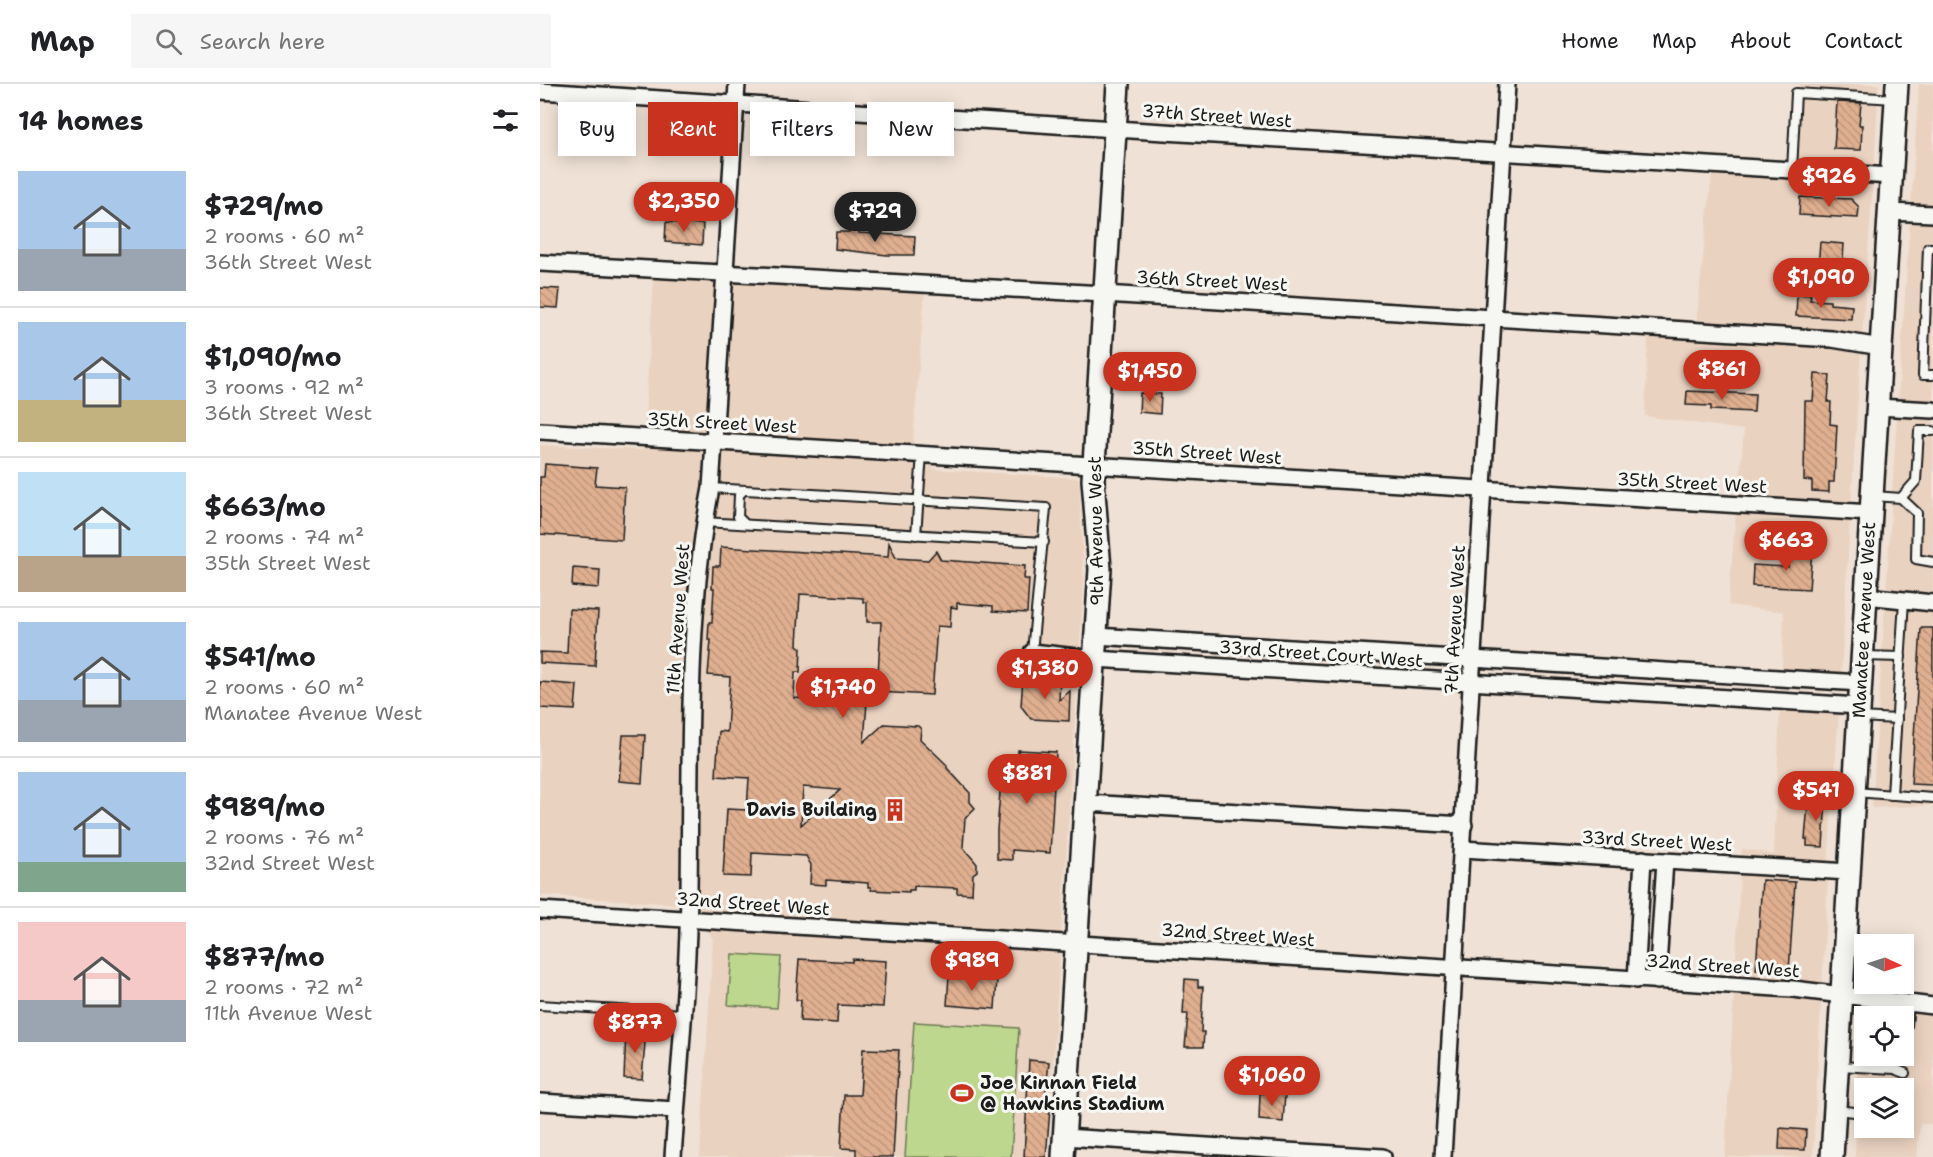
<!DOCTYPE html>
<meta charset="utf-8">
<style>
:root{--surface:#fff;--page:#f6f6f6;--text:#202124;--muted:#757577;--line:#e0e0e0;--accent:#c8321e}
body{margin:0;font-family:"Shantell Sans",sans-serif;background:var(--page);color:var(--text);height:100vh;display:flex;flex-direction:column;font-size:22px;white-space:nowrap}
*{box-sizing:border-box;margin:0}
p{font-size:20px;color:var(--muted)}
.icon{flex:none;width:33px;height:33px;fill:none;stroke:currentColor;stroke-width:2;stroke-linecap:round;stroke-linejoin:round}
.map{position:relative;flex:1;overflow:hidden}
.panel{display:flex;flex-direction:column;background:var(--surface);width:540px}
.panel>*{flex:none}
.banner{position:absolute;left:18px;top:18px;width:570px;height:54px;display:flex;gap:12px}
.needle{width:39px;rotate:93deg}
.controls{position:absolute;left:1314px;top:850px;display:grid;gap:12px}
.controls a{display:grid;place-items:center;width:60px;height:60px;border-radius:0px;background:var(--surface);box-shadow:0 3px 15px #0003;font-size:30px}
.price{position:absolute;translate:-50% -51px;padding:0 14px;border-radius:21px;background:var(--accent);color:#fff;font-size:20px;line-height:39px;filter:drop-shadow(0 2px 3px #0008)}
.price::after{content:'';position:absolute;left:50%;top:36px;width:18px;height:14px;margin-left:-9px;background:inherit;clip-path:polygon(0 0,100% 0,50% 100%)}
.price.selected{background:#222;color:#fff}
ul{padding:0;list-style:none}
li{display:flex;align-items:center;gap:18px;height:150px;padding:0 18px}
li+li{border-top:2px solid var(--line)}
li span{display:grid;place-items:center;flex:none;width:168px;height:120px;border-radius:0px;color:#555}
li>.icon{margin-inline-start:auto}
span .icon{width:72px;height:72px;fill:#fffc;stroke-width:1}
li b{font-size:26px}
h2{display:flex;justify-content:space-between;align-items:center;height:72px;padding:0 18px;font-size:26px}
.pill{padding:0 21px;border-radius:0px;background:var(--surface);box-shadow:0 3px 15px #0003;font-size:21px;line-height:54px}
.pill.selected{background:var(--accent);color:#fff}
header{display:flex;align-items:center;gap:36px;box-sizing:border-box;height:84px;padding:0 30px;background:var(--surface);border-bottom:2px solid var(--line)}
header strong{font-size:28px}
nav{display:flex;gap:33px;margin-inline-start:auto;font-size:21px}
.search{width:420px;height:54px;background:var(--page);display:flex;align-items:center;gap:15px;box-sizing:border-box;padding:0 21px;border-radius:0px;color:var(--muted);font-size:22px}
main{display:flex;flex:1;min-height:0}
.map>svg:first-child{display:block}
</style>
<header>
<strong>Map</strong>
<div class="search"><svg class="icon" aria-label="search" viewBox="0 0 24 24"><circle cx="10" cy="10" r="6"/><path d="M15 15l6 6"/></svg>Search here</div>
<nav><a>Home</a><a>Map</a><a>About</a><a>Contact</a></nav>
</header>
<main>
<section class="panel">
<h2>14 homes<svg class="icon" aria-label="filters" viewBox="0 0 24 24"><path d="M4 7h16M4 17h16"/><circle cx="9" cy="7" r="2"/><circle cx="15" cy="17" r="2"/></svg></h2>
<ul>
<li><span style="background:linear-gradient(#a9c7e8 65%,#9aa5b1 0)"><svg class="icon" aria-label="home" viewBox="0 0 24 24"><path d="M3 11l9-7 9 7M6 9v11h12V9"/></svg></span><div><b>$729/mo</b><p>2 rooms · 60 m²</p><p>36th Street West</p></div></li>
<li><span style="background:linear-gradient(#a9c7e8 65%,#c2b280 0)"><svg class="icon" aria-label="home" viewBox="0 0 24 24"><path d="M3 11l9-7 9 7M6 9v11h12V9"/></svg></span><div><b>$1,090/mo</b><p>3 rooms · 92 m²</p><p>36th Street West</p></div></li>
<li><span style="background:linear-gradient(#bfe0f5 70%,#b9a48a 0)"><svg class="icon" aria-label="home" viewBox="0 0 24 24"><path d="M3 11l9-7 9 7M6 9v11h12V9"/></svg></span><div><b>$663/mo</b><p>2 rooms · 74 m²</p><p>35th Street West</p></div></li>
<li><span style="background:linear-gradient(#a9c7e8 65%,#9aa5b1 0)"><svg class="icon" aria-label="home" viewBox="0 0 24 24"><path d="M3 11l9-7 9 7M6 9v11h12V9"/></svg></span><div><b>$541/mo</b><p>2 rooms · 60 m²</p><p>Manatee Avenue West</p></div></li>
<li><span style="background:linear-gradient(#a9c7e8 75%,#7fa58c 0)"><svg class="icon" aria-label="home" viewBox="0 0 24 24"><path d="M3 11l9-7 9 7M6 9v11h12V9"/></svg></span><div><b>$989/mo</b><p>2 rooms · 76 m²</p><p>32nd Street West</p></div></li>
<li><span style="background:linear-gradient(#f6c9c9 65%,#9aa5b1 0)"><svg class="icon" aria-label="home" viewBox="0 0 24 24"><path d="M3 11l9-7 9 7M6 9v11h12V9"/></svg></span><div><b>$877/mo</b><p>2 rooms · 72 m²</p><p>11th Avenue West</p></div></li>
</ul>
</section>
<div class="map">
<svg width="1393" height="1073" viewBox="0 0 1393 1073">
<defs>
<pattern id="building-back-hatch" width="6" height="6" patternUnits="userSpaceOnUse" patternTransform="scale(1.5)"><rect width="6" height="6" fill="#dfaf90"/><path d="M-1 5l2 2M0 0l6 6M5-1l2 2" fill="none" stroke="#bf967c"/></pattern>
</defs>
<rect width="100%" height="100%" fill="#efe1d5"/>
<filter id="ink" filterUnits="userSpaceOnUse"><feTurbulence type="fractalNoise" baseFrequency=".0167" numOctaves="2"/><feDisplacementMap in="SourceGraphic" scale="12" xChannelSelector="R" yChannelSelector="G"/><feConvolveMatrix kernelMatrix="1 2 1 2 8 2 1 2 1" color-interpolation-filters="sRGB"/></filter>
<g filter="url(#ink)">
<g fill="#ead2c0" fill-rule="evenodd">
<path d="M1260,0H1339L1334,84L1257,79Z"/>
<path d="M1379,0H1393V124L1371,122Z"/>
<path d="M1172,88L1333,97L1322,253L1156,240Z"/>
<path d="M1370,135L1393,137V319L1358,317Z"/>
<path d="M114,192L385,205L373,357L393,385L539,394L544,495L507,1073H160L173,855L151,821L0,811V361L103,366Z"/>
<path d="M1108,250L1291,262L1321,266L1311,421L1198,415L1204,346L1105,332Z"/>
<path d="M1357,331L1393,332V512L1346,508Z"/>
<path d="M1196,428L1310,435L1301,591L1242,588L1244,528L1188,521Z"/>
<path d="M1345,521L1393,526V721L1332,724Z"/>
<path d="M1240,624L1299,628L1288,781L1201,775L1202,765L1234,770Z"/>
<path d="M1200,788L1288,794L1282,902L1195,895Z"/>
<path d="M1194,908L1281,916L1273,1073H1185Z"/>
<path d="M1320,920L1393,928V1040H1380L1377,1073H1315ZM1324,933H1364V972H1324ZM1324,1005H1364V1044H1324Z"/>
</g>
<g fill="#bed78e" stroke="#6d7a55" stroke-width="1.5">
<path d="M192,870L241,873L237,924L188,921Z"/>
<path d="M374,938L479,944L471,1073H365Z"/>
</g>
<g fill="url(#building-back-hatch)" stroke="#1c1c1c" stroke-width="1.5" fill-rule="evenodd">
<path d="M1297,18L1321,19L1319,41H1322L1321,66L1294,65Z"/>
<path d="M1260,113L1311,115L1319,123L1318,134L1259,131Z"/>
<path d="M126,138L163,140L162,161L125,158Z"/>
<path d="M309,142H319V149L375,152L374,171H347L295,165L296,148H309Z"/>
<path d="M1280,158L1304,160L1303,175H1306L1305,186L1278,184Z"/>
<path d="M0,204L20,205L18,224L0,223Z"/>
<path d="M1257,210L1271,211L1270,216L1290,217V220L1312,222L1311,235L1256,232Z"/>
<path d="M1275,290L1290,291L1288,318H1291L1290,340L1297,341L1294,398H1289V408L1272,407V397L1264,396L1265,317H1273Z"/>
<path d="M1147,307L1215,310L1214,328L1171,326V322L1146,321Z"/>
<path d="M600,309L621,310L620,330L599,328Z"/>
<path d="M5,380L57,384L55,401L85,403L82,456L0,450V393H4Z"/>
<path d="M349,459L356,474L388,476L396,467L401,476L485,482L484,495H489L487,529L453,527V522L417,519V524L411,523L410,543L397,542L392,611L337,608L341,538H327V518H323V514L260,510L257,561L261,564L260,588H255L254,614L327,618L324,658L344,640L378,642L381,645L380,655L407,681V684L430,709V718L435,724L425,734L423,763L437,780V787L433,790L432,810L417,809V804L374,802V806H369V808L331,806V803H328V799L286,796V801L270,800L271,781L266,772L212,769L211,793L183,792L187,725L207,726L209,694L176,692L179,647L187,648L190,593L168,591L171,556H168L169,538H172L174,504H172L173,482H180L181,463L348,473ZM263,703L300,706L261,741Z"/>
<path d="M1249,465L1272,466L1269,505L1212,502L1213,481L1248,483Z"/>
<path d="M33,484L60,486L59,504L32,502Z"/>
<path d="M29,525L58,527L55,582L0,579V568L27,569Z"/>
<path d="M1381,544H1393V701L1371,700Z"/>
<path d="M483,593L520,595L519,616L530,607L529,637L491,635L481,622Z"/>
<path d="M0,598L37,601L35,626L0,624Z"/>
<path d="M83,651H105L102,699L79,697Z"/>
<path d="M478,666L516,668L510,769L472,766V776L457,775V746L462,683L477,684Z"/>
<path d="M1271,713L1286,714L1283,763L1267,762V755H1265L1268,720H1270Z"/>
<path d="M1222,796L1255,798L1249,887L1216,886Z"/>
<path d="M259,875L312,878V875L346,877L343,923L298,921L297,939L260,937L261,916H256Z"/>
<path d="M409,891L457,894L455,925L407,921Z"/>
<path d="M645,895L658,896V903H663L661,948H664L663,963H645L648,930H643Z"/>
<path d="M86,946L106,947L102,995L84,994Z"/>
<path d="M323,965L359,966L353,1073H316V1065L301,1064L304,1011H320Z"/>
<path d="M489,976L509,978L504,1026H510L506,1073H484Z"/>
<path d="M720,1009L745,1010L743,1038L719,1036Z"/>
<path d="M1240,1044L1266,1046L1265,1066L1239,1065Z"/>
</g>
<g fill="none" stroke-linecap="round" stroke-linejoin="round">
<g stroke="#1c1c1c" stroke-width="12">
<g id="lane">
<path d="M1252,86L1256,9L1355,15"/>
<path d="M1393,164H1388L1383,291H1393"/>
<path d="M171,404L506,424L492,568"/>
<path d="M204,406L199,411L198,433L205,440"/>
<path d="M1334,412L1361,414L1377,429L1376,475L1393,478"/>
<path d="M1361,414L1376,397L1379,347H1393"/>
<path d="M164,438L504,458"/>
<path d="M376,451L382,370"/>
<path d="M1324,572L1361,573"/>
<path d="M1319,633L1357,635"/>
<path d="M1315,708L1393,714"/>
<path d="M1352,711L1364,516"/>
<path d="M0,921L142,930"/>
<path d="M1367,942L1369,919"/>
<path d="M1299,982L1355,985L1365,989"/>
<path d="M1296,1026L1324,1029"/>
</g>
</g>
<g stroke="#1c1c1c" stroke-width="20">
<g id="street">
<path d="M0,7L575,45L1352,92"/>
<path d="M1350,128L1393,130"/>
<path d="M0,179L564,210L1292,255L1341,263"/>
<path d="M1337,323L1393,326"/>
<path d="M0,347L1331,429"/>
<path d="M1326,512L1393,519"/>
<path d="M556,552L1321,599"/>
<path d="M492,568L555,575L1319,622"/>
<path d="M546,719L924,741"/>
<path d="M922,765L1309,788"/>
<path d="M0,826L1253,905L1393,922"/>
<path d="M1096,896L1103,775"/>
<path d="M1117,897L1125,777"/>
<path d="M0,1018L136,1026"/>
<path d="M524,1053L843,1073"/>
<path d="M133,1073C139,984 148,895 149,806C151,673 146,534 171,404L197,0"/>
<path d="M903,1073L967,0"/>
</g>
</g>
<g stroke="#1c1c1c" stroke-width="26">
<g id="secondary">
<path d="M523,1073L560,485L553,396L578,0"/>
<path d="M1292,1073L1357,0"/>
</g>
</g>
<use href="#lane" stroke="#f6f6f2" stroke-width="8"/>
<use href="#street" stroke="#f6f6f2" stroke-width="15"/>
<use href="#secondary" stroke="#f6f6f2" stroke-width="21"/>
</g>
</g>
<defs>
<g id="building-bare" transform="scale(1.8)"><path d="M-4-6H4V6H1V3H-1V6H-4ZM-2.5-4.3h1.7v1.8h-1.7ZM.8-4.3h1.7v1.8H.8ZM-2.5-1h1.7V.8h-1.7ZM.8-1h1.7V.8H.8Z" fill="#c8321e" stroke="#f6f6f2" stroke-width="2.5" paint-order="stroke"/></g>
<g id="stadium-bare" transform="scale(1.8)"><path d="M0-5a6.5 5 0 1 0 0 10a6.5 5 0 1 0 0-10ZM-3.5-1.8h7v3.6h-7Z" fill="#c8321e" stroke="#f6f6f2" stroke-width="2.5" paint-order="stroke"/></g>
</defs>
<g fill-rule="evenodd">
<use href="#building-bare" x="355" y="726"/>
<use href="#stadium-bare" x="422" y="1009"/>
</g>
<g text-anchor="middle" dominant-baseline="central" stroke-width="6" stroke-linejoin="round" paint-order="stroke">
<g font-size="18" fill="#1c1c1c" stroke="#f6f6f2">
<text transform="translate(677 32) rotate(4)">37th Street West</text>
<text transform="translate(672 197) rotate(3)">36th Street West</text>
<text transform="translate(182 339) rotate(3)">35th Street West</text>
<text transform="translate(667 369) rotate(4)">35th Street West</text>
<text transform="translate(1152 399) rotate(3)">35th Street West</text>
<text transform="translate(556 447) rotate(-91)">9th Avenue West</text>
<text transform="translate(138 535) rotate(-86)">11th Avenue West</text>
<text transform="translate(915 536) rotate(-87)">7th Avenue West</text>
<text transform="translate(1324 536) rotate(-87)">Manatee Avenue West</text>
<text transform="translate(781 570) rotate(4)">33rd Street Court West</text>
<text transform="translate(1117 757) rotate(3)">33rd Street West</text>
<text transform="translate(213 820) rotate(4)">32nd Street West</text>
<text transform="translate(698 851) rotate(4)">32nd Street West</text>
<text transform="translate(1183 882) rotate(4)">32nd Street West</text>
</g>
<g font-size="18" font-weight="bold" fill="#1c1c1c" stroke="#f6f6f2" text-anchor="end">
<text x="337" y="726">Davis Building</text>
<text x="440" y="999" text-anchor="start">Joe Kinnan Field<tspan x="440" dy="21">@ Hawkins Stadium</tspan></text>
</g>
</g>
</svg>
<div class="controls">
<a><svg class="needle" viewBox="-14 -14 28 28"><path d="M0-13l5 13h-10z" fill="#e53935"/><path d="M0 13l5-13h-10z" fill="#757577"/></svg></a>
<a><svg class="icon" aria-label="locate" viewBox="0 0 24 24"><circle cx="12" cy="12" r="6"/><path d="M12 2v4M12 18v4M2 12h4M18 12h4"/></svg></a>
<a><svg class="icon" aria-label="layers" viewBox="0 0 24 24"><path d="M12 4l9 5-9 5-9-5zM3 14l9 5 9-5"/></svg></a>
</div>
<b class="price" style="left:1289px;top:124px">$926</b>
<b class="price" style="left:144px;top:149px">$2,350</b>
<b class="price selected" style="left:335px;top:159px">$729</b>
<b class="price" style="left:1281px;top:225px">$1,090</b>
<b class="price" style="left:1182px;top:317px">$861</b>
<b class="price" style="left:610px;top:319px">$1,450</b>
<b class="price" style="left:1246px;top:488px">$663</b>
<b class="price" style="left:505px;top:616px">$1,380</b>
<b class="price" style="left:303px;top:635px">$1,740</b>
<b class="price" style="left:487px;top:721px">$881</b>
<b class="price" style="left:1276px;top:738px">$541</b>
<b class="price" style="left:432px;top:908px">$989</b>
<b class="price" style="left:95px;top:970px">$877</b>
<b class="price" style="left:732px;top:1023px">$1,060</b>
<div class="banner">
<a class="pill">Buy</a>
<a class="pill selected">Rent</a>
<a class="pill">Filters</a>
<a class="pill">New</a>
</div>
</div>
</main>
